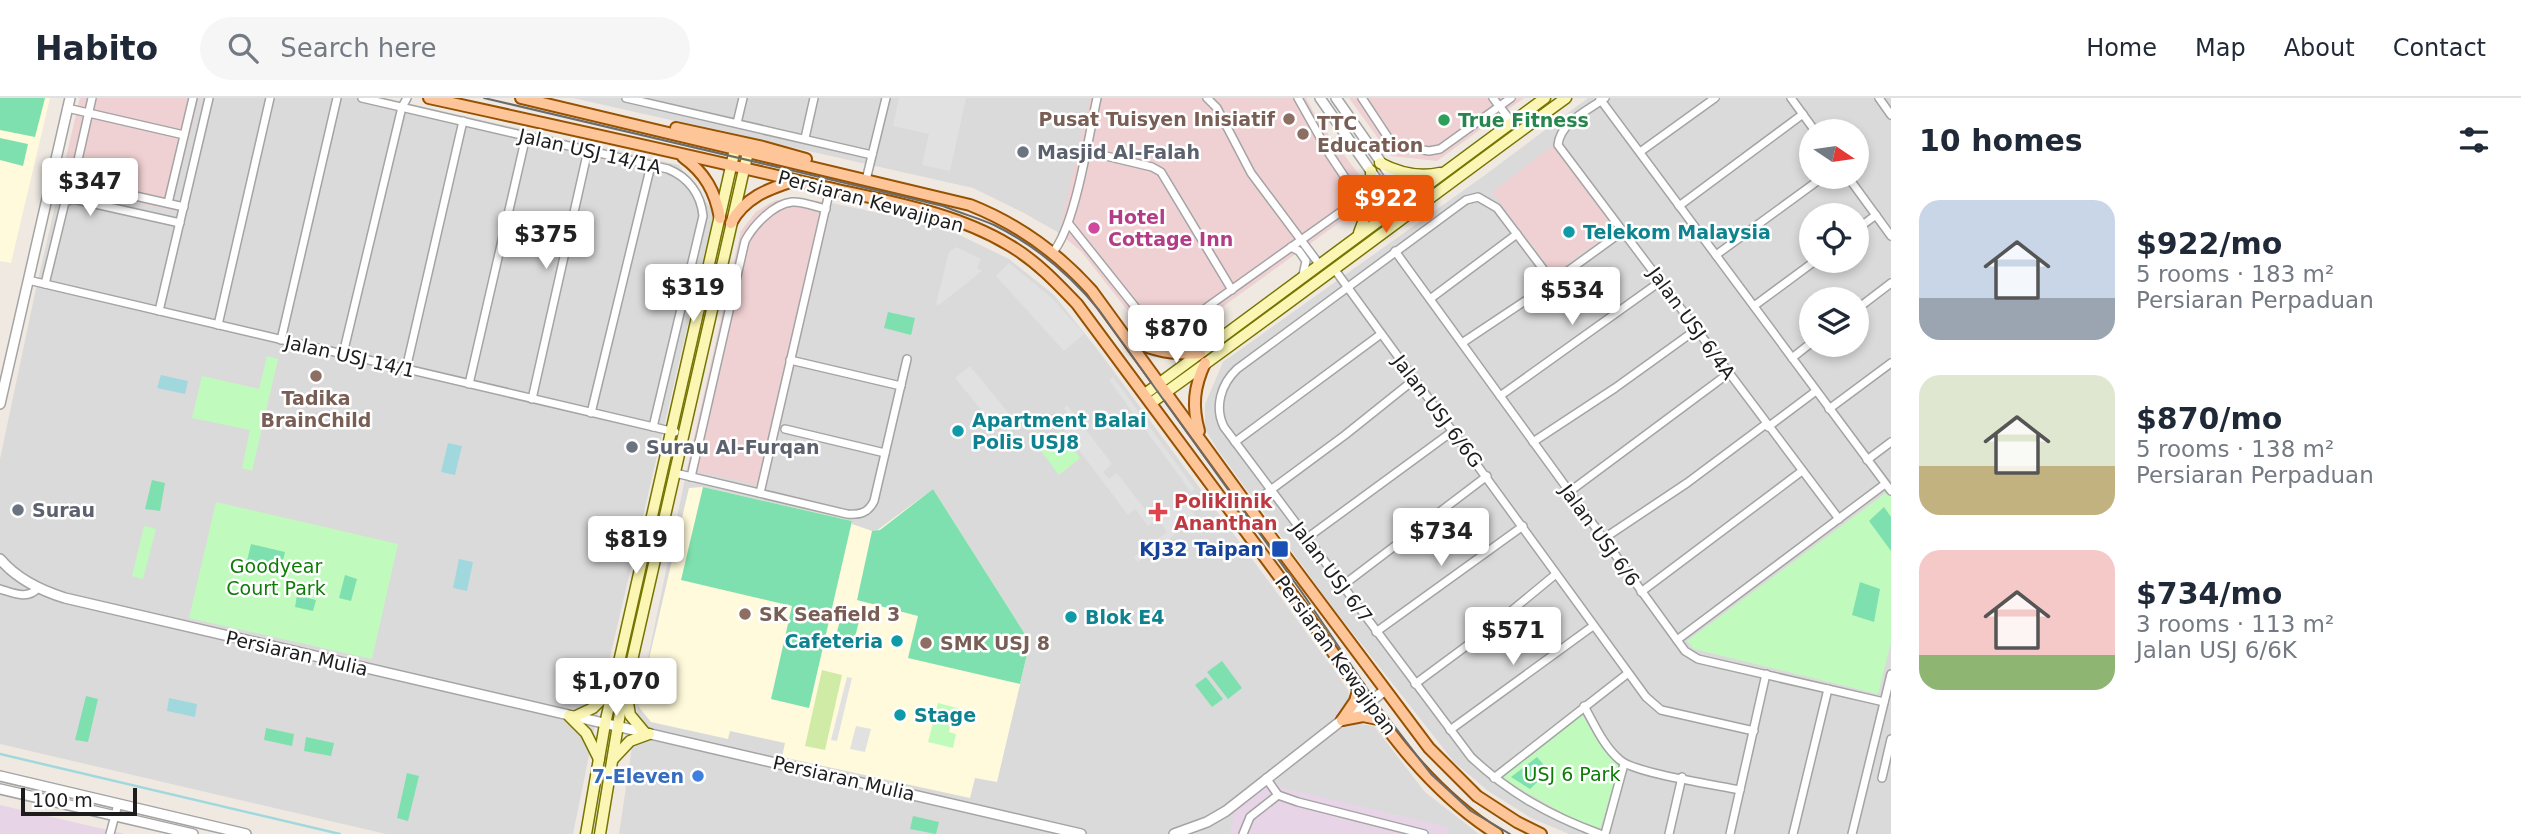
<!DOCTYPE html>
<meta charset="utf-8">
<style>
:root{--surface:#fff;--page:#f6f6f7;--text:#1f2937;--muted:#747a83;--line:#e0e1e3;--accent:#ea580c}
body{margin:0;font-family:"DejaVu Sans",sans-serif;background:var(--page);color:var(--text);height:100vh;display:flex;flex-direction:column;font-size:26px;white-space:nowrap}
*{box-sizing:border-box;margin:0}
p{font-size:23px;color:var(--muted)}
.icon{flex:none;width:38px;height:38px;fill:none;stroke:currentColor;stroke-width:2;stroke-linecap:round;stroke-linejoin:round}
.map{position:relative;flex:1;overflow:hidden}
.sheet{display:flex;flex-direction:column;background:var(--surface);width:630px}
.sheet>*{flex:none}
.needle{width:46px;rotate:103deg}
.buttons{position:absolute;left:1799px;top:21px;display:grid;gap:14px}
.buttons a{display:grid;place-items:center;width:70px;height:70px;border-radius:50%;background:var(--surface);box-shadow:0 4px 10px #0003;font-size:35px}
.scale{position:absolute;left:21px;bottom:18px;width:116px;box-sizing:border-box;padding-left:7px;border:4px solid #1d1d1d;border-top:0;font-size:19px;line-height:24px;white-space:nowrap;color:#1d1d1d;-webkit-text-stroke:5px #fff;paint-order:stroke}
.price{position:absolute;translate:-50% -60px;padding:0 16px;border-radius:7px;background:#fff;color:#222;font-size:23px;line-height:46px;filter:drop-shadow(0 2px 4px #0008)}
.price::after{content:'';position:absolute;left:50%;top:42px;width:21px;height:16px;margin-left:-10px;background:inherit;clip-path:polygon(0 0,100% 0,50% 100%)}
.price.selected{background:var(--accent);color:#fff}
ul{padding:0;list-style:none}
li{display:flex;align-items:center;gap:21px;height:175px;padding:0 28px}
li span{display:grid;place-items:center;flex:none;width:196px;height:140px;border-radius:21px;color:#555}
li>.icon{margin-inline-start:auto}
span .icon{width:84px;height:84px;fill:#fffc;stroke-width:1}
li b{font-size:30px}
h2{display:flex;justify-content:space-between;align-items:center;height:84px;padding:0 28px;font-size:30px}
header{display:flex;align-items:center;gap:42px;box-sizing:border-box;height:98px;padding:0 35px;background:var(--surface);border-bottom:2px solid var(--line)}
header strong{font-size:33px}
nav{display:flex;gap:38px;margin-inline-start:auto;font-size:24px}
.search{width:490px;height:63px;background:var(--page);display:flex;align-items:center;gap:18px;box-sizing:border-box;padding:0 24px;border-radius:38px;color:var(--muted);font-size:26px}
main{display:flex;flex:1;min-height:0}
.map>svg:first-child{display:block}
</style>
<header>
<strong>Habito</strong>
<div class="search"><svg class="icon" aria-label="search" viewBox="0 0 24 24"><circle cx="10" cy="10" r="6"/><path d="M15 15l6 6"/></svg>Search here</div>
<nav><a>Home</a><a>Map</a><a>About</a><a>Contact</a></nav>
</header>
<main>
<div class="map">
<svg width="1891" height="736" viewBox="0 0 1891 736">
<rect width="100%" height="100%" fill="#efe9e2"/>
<g fill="#dbdada" fill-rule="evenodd">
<path d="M80,0H385L679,67L714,115L603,589L573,736H386L0,646V361L35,195Z"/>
<path d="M573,0H1306L1318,23L1360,78L1351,116L1190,232L1136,223L1081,153L1059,135L1024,115L973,90Z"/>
<path d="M1588,0H1891V736H1569L1531,720L1488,693L1454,664L1334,511L1217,351L1205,331V306L1223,264L1485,77ZM1811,33H1857V79H1811ZM1811,117H1857V163H1811ZM1811,201H1857V247H1811Z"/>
<path d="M790,100L832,105L943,129L1009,161L1054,197L1101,256L1334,572L1348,592L1353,625L1374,628L1425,694L1479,736H619L638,608L687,371L741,133L756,114L774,103Z"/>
</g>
<g fill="#f0d1d3">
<path d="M80,0H199L171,112L59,89Z"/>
<path d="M1090,0H1306L1318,23L1360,78L1351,116L1190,232L1136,223L1081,153L1059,135Z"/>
<path d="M1349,0H1524L1437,63L1391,58Z"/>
<path d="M1553,48L1615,131L1554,176L1492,94Z"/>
<path d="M790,100L832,105L766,389L687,371L741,133L756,114L774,103Z"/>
</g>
<g fill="#e8d4e7">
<path d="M1275,682L1283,690L1448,729L1446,736H1230L1235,712Z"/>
<path d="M0,707L125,736H0Z"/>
</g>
<g fill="#fffadb">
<path d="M0,0H50L11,165L0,163Z"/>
<path d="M703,389L852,423V426L875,434L933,391L1030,544L997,684L975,680L970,700L782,659L785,645L730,633L728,641L651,624L638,608L689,390Z"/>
</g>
<path fill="#d0eba6" d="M822,572L842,577L825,652L805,648Z"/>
<g fill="#c0fbbd">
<path d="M267,258L278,261L252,373L242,370L250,332L192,320L202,278L259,291Z"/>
<path d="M1060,333L1080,360L1059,377L1038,349Z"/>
<path d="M1887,394L1891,399V544L1878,596L1694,551L1687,543Z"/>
<path d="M216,404L398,446L372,561L189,520Z"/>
<path d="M144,428L156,431L143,481L132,478Z"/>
<path d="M938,605L961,611L959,623L952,621L949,634L956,636L953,650L928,644Z"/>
<path d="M1582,616C1593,635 1602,655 1619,668L1600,731L1566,717L1502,680Z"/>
</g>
<g fill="#7ee0ae">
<path d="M0,0H45L35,39L0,32Z"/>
<path d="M0,40L28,46L23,68L0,62Z"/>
<path d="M888,214L915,220L911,237L884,230Z"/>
<path d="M152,382L165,385L160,413L145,411Z"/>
<path d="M703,389L852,423L809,610L771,601L792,508L681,482Z"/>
<path d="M933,391L1030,544L1020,586L908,560L918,518L857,502L872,433L880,432Z"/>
<path d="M1884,409L1891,419V453L1869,423Z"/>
<path d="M251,446L285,454L280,475L246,467Z"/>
<path d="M345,477L357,481L351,503L339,500Z"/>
<path d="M1860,484L1880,491L1874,524L1852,517Z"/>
<path d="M297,497L316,502L313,513L295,509Z"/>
<path d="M843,511L861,516L852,550L834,545Z"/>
<path d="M1222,563L1242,590L1228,601L1207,574Z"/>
<path d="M1206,579L1223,601L1212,609L1195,587Z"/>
<path d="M86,598L98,601L88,644L75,642Z"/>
<path d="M266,630L294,636L292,648L264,642Z"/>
<path d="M306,639L334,645L331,658L304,653Z"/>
<path d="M1537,659L1549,673L1530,691L1511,679Z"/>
<path d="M407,675L419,678L408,723L397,720Z"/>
<path d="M913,718L939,724L936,736L910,731Z"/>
</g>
<g fill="#e1e1e1">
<path d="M899,0H966L950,73L922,67L929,36L893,28Z"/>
<path d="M956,149L981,161L977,170L982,173L939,207L936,206L949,154Z"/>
<path d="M1009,165L1052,200L1084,236L1064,253L996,178Z"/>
<path d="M970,268L1011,318L996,330L955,280Z"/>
<path d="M1113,279L1195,391L1191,394L1109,282Z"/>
<path d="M1067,307L1112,366L1103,374L1109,381L1117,375L1154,423L1148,428L1135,411L1128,417L1063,331L1073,323L1064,310Z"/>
<path d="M1184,402L1197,420L1138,464L1134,459L1167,434L1159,421Z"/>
<path d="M847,579L852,580L837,643L831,642Z"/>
<path d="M856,628L871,631L865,654L850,651Z"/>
</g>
<g fill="#a1d8de">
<path d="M161,277L188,283L185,296L157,290Z"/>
<path d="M448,345L462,348L455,377L441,374Z"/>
<path d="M459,461L473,464L467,493L453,490Z"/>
<path d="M169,600L197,606L195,619L167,613Z"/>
</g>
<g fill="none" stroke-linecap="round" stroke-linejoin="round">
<path stroke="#a1d8de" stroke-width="2.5" d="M0,656L340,736"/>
<g stroke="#a4a4a4" stroke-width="10">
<g id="minor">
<path d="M362,0L668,71C688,79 701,96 703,118L653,329"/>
<path d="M626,0L872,57"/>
<path d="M1207,0L1217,10L1251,75L1319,166"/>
<path d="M1362,0L1393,47L1429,53L1440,51L1511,0"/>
<path d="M1493,0L1514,27"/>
<path d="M1605,0C1589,12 1560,24 1558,47L1839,421"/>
<path d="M1791,0L1815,33"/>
<path d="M1879,0L1891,17"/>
<path d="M1600,1L1891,393"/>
<path d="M67,10L184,37"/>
<path d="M737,25L743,0"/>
<path d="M805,40L814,0"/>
<path d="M1085,53L1152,69L1161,74L1232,192"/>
<path d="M1640,54L1715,0"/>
<path d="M51,79L184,109"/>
<path d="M1848,79L1891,138"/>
<path d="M866,82L886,0"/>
<path d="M73,84L92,0"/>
<path d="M168,105L193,0"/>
<path d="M1679,108L1803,16"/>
<path d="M1069,126L1140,215C1152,222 1175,227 1189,222L1346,110L1348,84L1330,57L1298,0"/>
<path d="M1857,131L1876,117"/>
<path d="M1291,149L1299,153L1306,163L1303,177"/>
<path d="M1395,153L1685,553L1698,561L1884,604"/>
<path d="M1052,155C1075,131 1089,36 1097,0"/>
<path d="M1716,157L1823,79"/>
<path d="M1335,172L1646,599L1661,612L1754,633"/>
<path d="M28,182L675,334"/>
<path d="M1553,184L1497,110L1478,99L1466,102L1237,271C1221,286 1214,309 1224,329L1471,659C1509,695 1551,718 1600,736"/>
<path d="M45,186L65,104L73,101L180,125"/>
<path d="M1430,201L1517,136"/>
<path d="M1754,208L1815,163"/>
<path d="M1857,211L1891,185"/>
<path d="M159,213L209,0"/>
<path d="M218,227L270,0"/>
<path d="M281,242L337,0"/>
<path d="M1462,245L1543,191L1623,133"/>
<path d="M343,256L402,9L407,0"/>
<path d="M1792,260L1811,245"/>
<path d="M790,262L901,288"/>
<path d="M406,271L463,23"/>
<path d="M469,286L526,38"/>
<path d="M1500,298L1661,183"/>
<path d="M532,301L588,52"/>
<path d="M1829,311L1891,265"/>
<path d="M591,315L651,67"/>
<path d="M1768,329L1816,293"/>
<path d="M785,331L885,355"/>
<path d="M1235,344L1381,236"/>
<path d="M1533,344L1615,290L1697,231"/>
<path d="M1867,362L1891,344"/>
<path d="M675,375L847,416C860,417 868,415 874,403L907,261"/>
<path d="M691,379L745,143C753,128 773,106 792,104C802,103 816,109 826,111"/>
<path d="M1569,394L1729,275"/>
<path d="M760,395L830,91"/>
<path d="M1249,408L1345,337L1415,281"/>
<path d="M1307,440L1453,333"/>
<path d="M1603,441L1687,385L1766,326"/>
<path d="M1342,488L1487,378"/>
<path d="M0,491C13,495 28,502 38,490"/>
<path d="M1641,494L1802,373"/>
<path d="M1376,534L1523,428"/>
<path d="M1677,542L1885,386"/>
<path d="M1415,586L1488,532L1556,476"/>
<path d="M1584,608C1594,626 1604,649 1620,662C1634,675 1716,687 1740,692"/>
<path d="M1450,632L1593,528"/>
<path d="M1266,680L1278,697L1298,704L1424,736"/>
<path d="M1494,680L1627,576"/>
<path d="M1882,680L1891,641"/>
<path d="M110,736L118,706"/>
<path d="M1243,736L1250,719L1278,697"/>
<path d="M1605,736L1624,666"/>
<path d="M1669,736L1682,679"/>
<path d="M1730,736L1766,576"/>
<path d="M1793,736L1828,591"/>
<path d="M1852,736L1891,576"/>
</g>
</g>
<g stroke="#a4a4a4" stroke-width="12">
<g id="tertiary">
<path d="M1320,0L1400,115"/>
<path d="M1336,0L1411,107"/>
<path d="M0,306L70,0"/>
<path d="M0,461C17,481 39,492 65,500L1081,736"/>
<path d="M0,678L246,736"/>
<path d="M0,691L193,736"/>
<path d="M1174,736L1207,724L1226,713L1342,622L1369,605L1385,592"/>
</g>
</g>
<g stroke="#767402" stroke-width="13">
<g id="secondary">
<path d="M1380,65C1399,75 1418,80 1440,75"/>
<path d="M1359,135L1372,100L1371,73"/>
<path d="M1145,296L1545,0"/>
<path d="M1151,305C1291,205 1427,101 1566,0"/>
<path d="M627,599L630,617L645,635"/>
<path d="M569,618L586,635L599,661"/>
<path d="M574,619L593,610L613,590"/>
<path d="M613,661L630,643L649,636"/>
<path d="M586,736L605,626L735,51"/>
<path d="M600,736L620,615L748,54"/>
</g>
</g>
<g stroke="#965200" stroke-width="14">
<g id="primary">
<path d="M429,0C557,28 685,56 812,86C878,102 951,112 1009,147C1035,162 1056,184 1077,206C1151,305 1225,404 1298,504C1357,586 1410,682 1497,736"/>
<path d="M521,0L970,107C1018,126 1058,155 1092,193L1265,431L1429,650L1477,698L1517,724L1541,736"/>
<path d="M676,30L763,49L806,61"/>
<path d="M683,59C705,75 715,93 720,120"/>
<path d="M731,125C744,100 768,91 793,83"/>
<path d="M1128,240C1150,253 1175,257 1200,255"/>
<path d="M1199,333C1192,308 1194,289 1205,265"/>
<path d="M1342,622L1363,618L1382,622"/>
<path d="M1342,622L1355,603L1359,589"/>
</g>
</g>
<use href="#minor" stroke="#fff" stroke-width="7"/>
<use href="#tertiary" stroke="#fff" stroke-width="9"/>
<use href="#secondary" stroke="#fbf6b4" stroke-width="10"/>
<use href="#primary" stroke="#fec598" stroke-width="10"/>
<path stroke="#6b6b6b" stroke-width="2" d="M484,0L943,108C960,115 978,120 994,127C1035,147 1070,177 1099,212L1301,493L1378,607L1431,676L1471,713L1510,736"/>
</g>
<g fill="#8d6e63" stroke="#fff" stroke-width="2.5">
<circle cx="1289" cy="21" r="7"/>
<circle cx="1303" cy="36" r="7"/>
<circle cx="316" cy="278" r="7"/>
<circle cx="745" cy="516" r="7"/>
<circle cx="926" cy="545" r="7"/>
</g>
<circle fill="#2e9e5b" stroke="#fff" stroke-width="2.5" cx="1444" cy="22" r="7"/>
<g fill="#6b7280" stroke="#fff" stroke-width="2.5">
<circle cx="1023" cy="54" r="7"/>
<circle cx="632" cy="349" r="7"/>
<circle cx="18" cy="412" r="7"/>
</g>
<circle fill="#d1479c" stroke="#fff" stroke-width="2.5" cx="1094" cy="130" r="7"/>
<g fill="#0f9aa8" stroke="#fff" stroke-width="2.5">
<circle cx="1569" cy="134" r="7"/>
<circle cx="958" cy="333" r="7"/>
<circle cx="1071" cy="519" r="7"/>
<circle cx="897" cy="543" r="7"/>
<circle cx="900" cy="617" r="7"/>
</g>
<path fill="#e0444e" stroke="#fff" stroke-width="2.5" d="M1154.5 403.5h7v7h7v7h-7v7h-7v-7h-7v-7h7z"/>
<rect fill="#1a4fb4" stroke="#fff" stroke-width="2.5" x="1271" y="442" width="18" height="18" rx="3.5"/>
<circle fill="#3f7fe0" stroke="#fff" stroke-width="2.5" cx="698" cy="678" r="7"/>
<g text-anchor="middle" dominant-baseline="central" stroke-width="5" stroke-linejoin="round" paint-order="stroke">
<g font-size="19" font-weight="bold" fill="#785e54" stroke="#fff" text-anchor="start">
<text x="1275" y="21" text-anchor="end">Pusat Tuisyen Inisiatif</text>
<text x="1317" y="25">TTC<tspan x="1317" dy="22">Education</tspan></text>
<text x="316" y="300" text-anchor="middle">Tadika<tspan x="316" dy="22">BrainChild</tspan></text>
<text x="759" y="516">SK Seafield 3</text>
<text x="940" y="545">SMK USJ 8</text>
</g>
<g font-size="19" font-weight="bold" fill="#27864d" stroke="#fff" text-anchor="start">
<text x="1458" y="22">True Fitness</text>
</g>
<g font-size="19" fill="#1d1d1d" stroke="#fff">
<text transform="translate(590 53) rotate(13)">Jalan USJ 14/1A</text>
<text transform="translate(871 103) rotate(15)">Persiaran Kewajipan</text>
<text transform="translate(1692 225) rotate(54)">Jalan USJ 6/4A</text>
<text transform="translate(350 258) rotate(13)">Jalan USJ 14/1</text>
<text transform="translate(1438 313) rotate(53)">Jalan USJ 6/6G</text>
<text transform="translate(1600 437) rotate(54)">Jalan USJ 6/6</text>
<text transform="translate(1332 474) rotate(53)">Jalan USJ 6/7</text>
<text transform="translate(297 555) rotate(13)">Persiaran Mulia</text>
<text transform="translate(1336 557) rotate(54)">Persiaran Kewajipan</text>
<text transform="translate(844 680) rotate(13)">Persiaran Mulia</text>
</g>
<g font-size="19" font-weight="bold" fill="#5b616d" stroke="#fff" text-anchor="start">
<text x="1037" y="54">Masjid Al-Falah</text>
<text x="646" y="349">Surau Al-Furqan</text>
<text x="32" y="412">Surau</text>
</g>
<g font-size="19" font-weight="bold" fill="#b23c85" stroke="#fff" text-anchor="start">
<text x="1108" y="119">Hotel<tspan x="1108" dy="22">Cottage Inn</tspan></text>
</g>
<g font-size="19" font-weight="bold" fill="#0d838f" stroke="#fff" text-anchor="start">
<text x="1583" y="134">Telekom Malaysia</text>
<text x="972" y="322">Apartment Balai<tspan x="972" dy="22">Polis USJ8</tspan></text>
<text x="1085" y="519">Blok E4</text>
<text x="883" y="543" text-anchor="end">Cafeteria</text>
<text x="914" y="617">Stage</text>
</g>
<g font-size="19" font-weight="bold" fill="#be3a42" stroke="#fff" text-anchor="start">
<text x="1174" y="403">Poliklinik<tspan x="1174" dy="22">Ananthan</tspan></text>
</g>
<g font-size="19" font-weight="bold" fill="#164399" stroke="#fff" text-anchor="end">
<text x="1264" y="451">KJ32 Taipan</text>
</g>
<g font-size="19" fill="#0d7d08" stroke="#fff">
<text x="276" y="468">Goodyear<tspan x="276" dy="22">Court Park</tspan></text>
<text x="1572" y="676">USJ 6 Park</text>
</g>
<g font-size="19" font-weight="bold" fill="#366cbe" stroke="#fff" text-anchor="end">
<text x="684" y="678">7-Eleven</text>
</g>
</g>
</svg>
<div class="buttons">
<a><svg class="needle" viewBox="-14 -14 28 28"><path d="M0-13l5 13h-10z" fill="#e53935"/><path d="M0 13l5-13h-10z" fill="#747a83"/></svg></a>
<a><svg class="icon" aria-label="locate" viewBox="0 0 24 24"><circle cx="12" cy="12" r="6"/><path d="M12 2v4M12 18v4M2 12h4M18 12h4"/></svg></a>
<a><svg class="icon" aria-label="layers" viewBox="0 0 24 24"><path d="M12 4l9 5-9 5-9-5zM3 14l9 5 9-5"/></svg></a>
</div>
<div class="scale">100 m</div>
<b class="price" style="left:90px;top:120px">$347</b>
<b class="price selected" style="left:1386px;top:137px">$922</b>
<b class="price" style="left:546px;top:173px">$375</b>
<b class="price" style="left:693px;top:226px">$319</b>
<b class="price" style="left:1572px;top:229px">$534</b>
<b class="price" style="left:1176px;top:267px">$870</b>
<b class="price" style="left:1441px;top:470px">$734</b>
<b class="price" style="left:636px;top:478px">$819</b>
<b class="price" style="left:1513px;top:569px">$571</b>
<b class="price" style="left:616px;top:620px">$1,070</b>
</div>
<section class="sheet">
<h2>10 homes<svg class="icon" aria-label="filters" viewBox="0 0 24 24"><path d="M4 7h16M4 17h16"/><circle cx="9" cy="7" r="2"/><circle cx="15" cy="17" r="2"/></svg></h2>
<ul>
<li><span style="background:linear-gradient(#c9d6e8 70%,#9aa5b1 0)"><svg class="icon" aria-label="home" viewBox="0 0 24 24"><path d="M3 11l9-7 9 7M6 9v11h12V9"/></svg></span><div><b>$922/mo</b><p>5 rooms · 183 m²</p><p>Persiaran Perpaduan</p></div></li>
<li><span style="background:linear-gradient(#dfe7d0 65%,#c2b280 0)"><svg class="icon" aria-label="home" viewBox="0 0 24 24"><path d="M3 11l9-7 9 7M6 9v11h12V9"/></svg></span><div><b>$870/mo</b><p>5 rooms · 138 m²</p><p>Persiaran Perpaduan</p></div></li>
<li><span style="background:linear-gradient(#f6c9c9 75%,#8fb573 0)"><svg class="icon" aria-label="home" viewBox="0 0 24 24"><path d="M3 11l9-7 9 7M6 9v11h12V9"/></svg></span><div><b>$734/mo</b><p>3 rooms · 113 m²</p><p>Jalan USJ 6/6K</p></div></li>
</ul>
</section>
</main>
